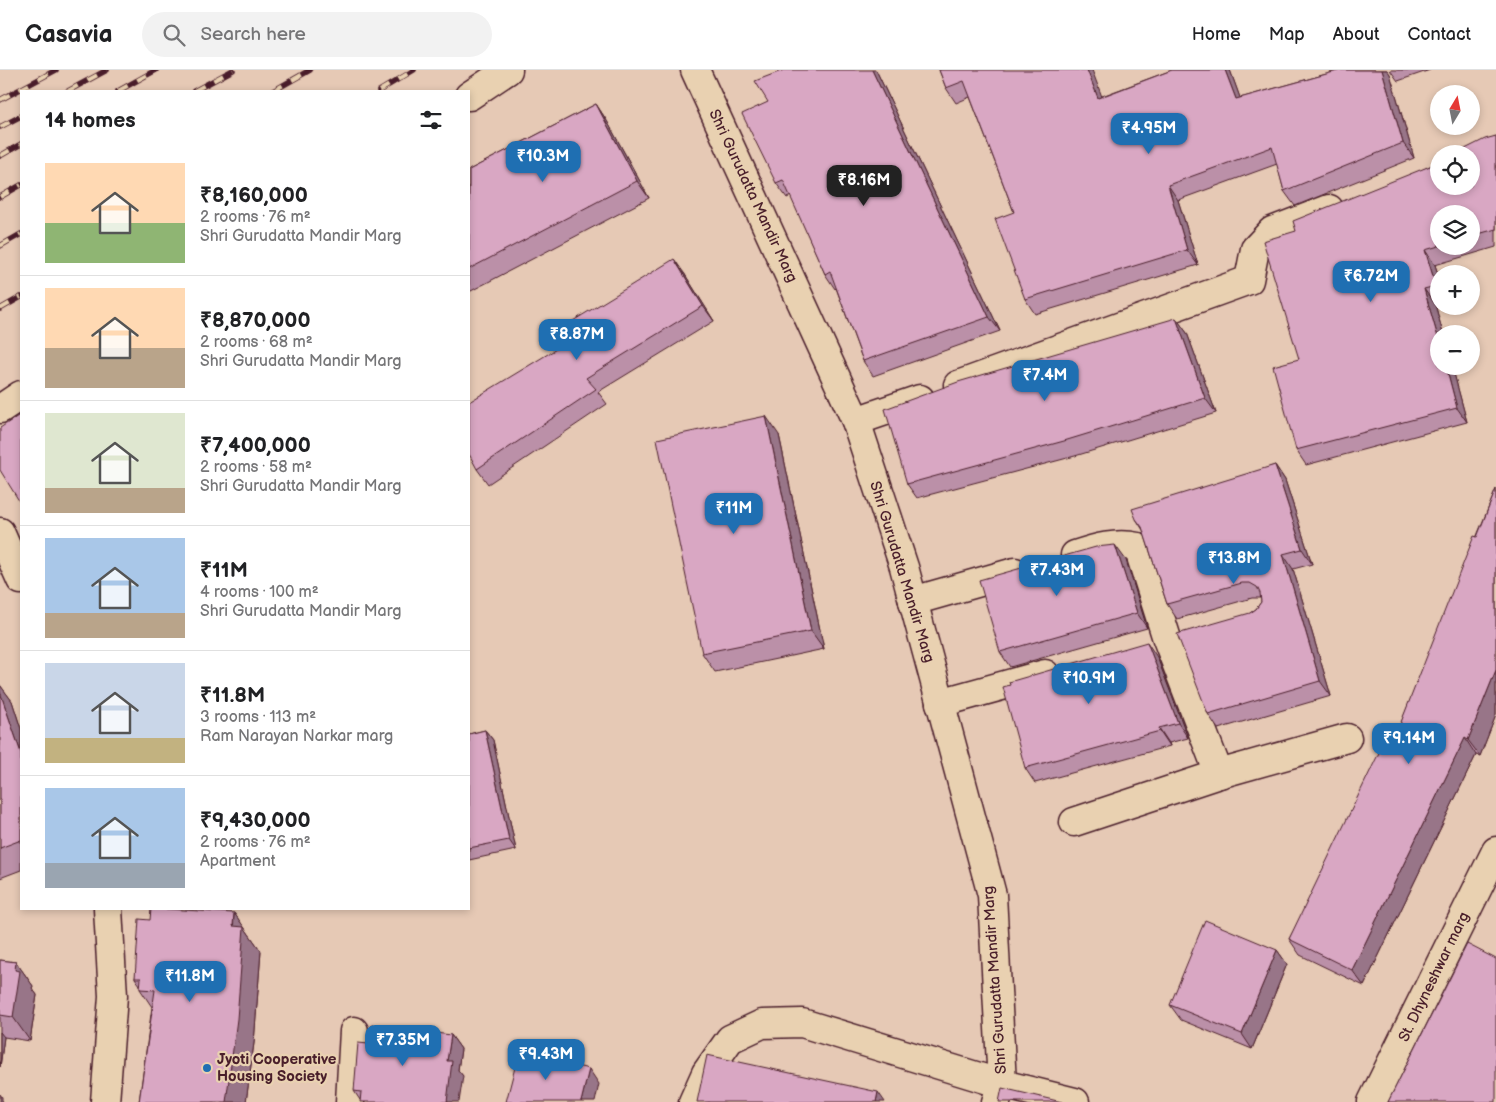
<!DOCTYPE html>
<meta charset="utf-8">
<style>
:root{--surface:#fff;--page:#f2f2f2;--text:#202124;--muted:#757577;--line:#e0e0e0;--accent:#1f6fb2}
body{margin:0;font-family:"Balsamiq Sans",sans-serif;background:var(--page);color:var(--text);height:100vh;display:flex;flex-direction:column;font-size:19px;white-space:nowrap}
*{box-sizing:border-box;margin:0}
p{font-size:16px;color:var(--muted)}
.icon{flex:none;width:28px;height:28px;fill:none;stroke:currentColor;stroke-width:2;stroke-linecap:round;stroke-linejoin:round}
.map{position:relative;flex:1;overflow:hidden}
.drawer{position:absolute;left:20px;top:20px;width:450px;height:820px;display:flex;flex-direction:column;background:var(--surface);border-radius:0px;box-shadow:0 2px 8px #0003}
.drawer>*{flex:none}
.needle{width:32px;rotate:10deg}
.fabs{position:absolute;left:1430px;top:15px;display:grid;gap:10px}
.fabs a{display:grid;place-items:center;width:50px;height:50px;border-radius:50%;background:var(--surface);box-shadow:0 2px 8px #0003;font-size:25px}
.price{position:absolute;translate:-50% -42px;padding:0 11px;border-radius:10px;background:var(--accent);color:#fff;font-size:16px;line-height:32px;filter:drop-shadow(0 1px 2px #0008)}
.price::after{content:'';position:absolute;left:50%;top:30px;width:15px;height:11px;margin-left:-8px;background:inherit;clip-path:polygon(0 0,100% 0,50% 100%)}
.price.selected{background:#222;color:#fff}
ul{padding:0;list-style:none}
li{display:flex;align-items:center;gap:15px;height:125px;padding:0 25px}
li+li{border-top:1px solid var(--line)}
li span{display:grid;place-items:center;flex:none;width:140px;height:100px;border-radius:0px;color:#555}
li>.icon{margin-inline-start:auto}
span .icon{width:60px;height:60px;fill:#fffc;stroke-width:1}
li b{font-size:21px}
h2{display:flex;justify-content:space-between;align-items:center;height:60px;padding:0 25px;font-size:21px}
header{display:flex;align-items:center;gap:30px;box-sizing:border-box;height:70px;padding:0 25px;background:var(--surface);border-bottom:1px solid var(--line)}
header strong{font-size:24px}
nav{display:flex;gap:28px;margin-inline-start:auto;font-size:18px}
.search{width:350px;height:45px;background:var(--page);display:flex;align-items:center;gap:12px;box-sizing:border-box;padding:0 18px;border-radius:28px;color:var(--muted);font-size:19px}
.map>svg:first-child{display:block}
</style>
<header>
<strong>Casavia</strong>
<div class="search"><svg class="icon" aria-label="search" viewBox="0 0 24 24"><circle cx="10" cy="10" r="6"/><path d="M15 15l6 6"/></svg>Search here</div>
<nav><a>Home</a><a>Map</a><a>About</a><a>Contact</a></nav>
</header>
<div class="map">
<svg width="1496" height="1032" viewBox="0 0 1496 1032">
<rect width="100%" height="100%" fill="#e6c9b5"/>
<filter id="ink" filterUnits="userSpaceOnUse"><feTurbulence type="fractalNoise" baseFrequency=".02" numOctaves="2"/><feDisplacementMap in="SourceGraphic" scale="10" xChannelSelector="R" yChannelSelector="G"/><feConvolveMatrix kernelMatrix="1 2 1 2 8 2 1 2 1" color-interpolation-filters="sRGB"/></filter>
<g filter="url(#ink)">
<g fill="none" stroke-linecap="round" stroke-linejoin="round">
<g stroke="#4a1f2b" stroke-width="31">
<g id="street">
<path d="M695,0L856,351L904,497L992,825L1002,1014L996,1032"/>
<path d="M469,26L508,0"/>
<path d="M958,315L1249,210L1255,179L1272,161L1329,139"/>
<path d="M0,339L21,325"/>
<path d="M856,351L920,329"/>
<path d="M0,462L21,510"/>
<path d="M1075,485C1096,478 1116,472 1138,477L1167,569L1219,704L1347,668"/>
<path d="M913,531L1015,502"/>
<path d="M940,633L1045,604"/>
<path d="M1074,752L1219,704"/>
<path d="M105,1032L113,926L108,839"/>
<path d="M350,1032L354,961"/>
<path d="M693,1032L706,1003L730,969L762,954L802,953L1002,1014L1075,1032"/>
<path d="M1372,1032L1496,781"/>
</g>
</g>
<use href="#street" stroke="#e9d1b1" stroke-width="28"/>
<g stroke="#4a1f2b" stroke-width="5.5">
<g id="rail">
<path d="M68,21L107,0"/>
<path d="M118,21L156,0"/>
<path d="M194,21L233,0"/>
<path d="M273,21L310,0"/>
<path d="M379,21L414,0"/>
<path d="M0,30L56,0"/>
<path d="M0,57L21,46"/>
<path d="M0,86L21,74"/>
<path d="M0,127L21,115"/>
<path d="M0,176L21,164"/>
<path d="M0,239L21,227"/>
</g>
</g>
<use href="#rail" stroke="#e9d1b1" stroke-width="4" stroke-dasharray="11" stroke-linecap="butt"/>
</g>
<g fill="#bb90a8" stroke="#4a1f2b" fill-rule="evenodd">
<path d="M876,0L1000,261L873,306L863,291L836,218L835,219L825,204L791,126L787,128L776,113Z"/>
<path d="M939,0L1102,26L1172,0H1230L1240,28L1341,0H1387L1390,4L1414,88L1295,136L1284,121L1277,94L1178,130L1198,195L1035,244L1025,229L1014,142L970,27L956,33L946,18Z"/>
<path d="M1390,0H1430L1398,11Z"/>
<path d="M596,34L607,51L649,128L469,222V100Z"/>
<path d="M1496,66V177L1435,195L1439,207V233L1435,234L1467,352L1306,395L1296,380L1299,289L1296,161L1457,83ZM1439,144H1471V176H1439Z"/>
<path d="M684,203L714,251L598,322L607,334L488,414L477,399Z"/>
<path d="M1176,248L1187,263L1216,343L1075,386L917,428L907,414Z"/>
<path d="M779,365L824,579L715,602L702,583Z"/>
<path d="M1275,395L1285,410L1312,494L1293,499L1331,626L1218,659L1208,644L1250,543L1256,539L1261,532V528H1252L1177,549L1167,534L1143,460L1136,449Z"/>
<path d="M1496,419V645L1480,686L1476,685L1364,916L1300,885L1289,869L1396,665Z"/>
<path d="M1126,490L1147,558L1010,597L1000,582Z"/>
<path d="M1157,587L1188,668L1169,673L1170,676L1035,713L1025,698Z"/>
<path d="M0,615L12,631L21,659V800L0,808Z"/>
<path d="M485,660L493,670L516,780L469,790V664Z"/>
<path d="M234,843L261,881L254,973L246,1032H139L152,937L140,919V915L135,908L150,850Z"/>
<path d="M1277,880L1287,894L1252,979L1181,950L1170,935Z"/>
<path d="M0,890L16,892L33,916L32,918L37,925L30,971L4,967L0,997Z"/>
<path d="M451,965L461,979L458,1000L463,1006L360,1030L354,1021L369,974Z"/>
</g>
<g fill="#987588" stroke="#4a1f2b">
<path d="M872,0H876L1000,261L989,247Z"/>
<path d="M1087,0H1092L1108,43L1098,28Z"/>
<path d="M1225,0H1230L1246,44L1236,29Z"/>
<path d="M1382,0H1387L1390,4L1414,88L1403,73Z"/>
<path d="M596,34L607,51L649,128L637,111Z"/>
<path d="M1168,115L1178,130L1198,195L1187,180Z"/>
<path d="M1425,180L1435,195L1439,207V221L1436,216Z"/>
<path d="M674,189L684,203L714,251L703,236Z"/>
<path d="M1424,219L1435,234L1443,264H1439V271Z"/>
<path d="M1176,248L1187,263L1216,343L1205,328Z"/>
<path d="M1446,296H1452L1467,352L1457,338Z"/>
<path d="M766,346L779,365L824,579L811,561Z"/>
<path d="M1275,395L1285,410L1312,494L1302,479Z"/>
<path d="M1115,475L1126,490L1147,558L1137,543Z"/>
<path d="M1283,484L1293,499L1331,626L1320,611Z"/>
<path d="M1147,572L1157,587L1188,668L1178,653Z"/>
<path d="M1496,600V645L1480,686L1468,670Z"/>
<path d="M0,615L12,631L21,659V683L0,622Z"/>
<path d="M1159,658L1169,673L1170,676L1160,661Z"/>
<path d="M485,660L493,670L516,780L509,770Z"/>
<path d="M1465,668L1476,685L1364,916L1352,900Z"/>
<path d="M234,843L261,881L254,973L246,1032H226Z"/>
<path d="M1277,880L1287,894L1252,979L1242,964Z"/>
<path d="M16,892L33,916L32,918L37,925L30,971L13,947L15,900Z"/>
<path d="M0,962L4,967L0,997Z"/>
<path d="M451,965L461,979L458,1000L463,1006L459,1032H447V991Z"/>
<path d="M589,999L599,1014L595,1032H581Z"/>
<path d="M878,1022L885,1032H876Z"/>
<path d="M0,1024L2,1027V1030L3,1032H0Z"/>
</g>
<g fill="#d9a7c3" stroke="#4a1f2b">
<path d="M784,0H872L989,247L863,291L830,201L825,204L783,110L776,113L742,44L768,32L755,11Z"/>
<path d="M939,0H1087L1098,28L1172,0H1225L1236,29L1341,0H1382L1403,73L1284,121L1272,77L1168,115L1187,180L1025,229L995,149L1014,142L964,11L946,18Z"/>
<path d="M596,34L637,111L469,199V100Z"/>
<path d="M1496,66V159L1471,166V144H1439V176L1425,180L1436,216L1424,219L1439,271V296H1446L1457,338L1296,380L1273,296L1299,289L1263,171L1296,161L1293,151L1435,94L1439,89V116H1471V84H1443V83H1457L1485,69Z"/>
<path d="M674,189L703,236L586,308L596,319L477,399L469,384V332L571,270L563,257Z"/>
<path d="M1176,248L1205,328L1064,371L907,414L885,339L958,312Z"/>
<path d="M21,344V434L0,400V358Z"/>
<path d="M766,346L811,561L702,583L657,369Z"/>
<path d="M1275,395L1302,479L1283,484L1320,611L1208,644L1177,564L1250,543L1256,539L1261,532L1260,523L1257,517L1250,513H1242L1167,534L1142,457L1136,449L1132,439Z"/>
<path d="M1496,419V600L1468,670L1465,668L1352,900L1289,869L1389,662L1396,665L1474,466L1477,467Z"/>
<path d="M1115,475L1137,543L1000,582L979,510L1096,477Z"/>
<path d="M1147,572L1178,653L1159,658L1160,661L1025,698L1003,617L1010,615L1009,612Z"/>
<path d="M0,622L21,683V770L0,778Z"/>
<path d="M485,660L509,770L469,778V664Z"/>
<path d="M151,839H167L234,843L233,856L244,857L237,949L226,1032H139L155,920L140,919L141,908H135L139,849L150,850Z"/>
<path d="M1205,850L1277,880L1242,964L1170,935Z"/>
<path d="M1467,874L1496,889V1032H1388Z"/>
<path d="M0,890L16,892L15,900L20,901L13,947L0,945Z"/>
<path d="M372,955L451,965L447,991H452L447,1032H360L361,1022L354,1021L358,973L369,974Z"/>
<path d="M519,982L589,999L581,1032H506Z"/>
<path d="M707,985L878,1022L876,1032H697Z"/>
<path d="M1002,1018L1062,1032H999Z"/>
</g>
</g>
<circle fill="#1f6fb2" stroke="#e9d1b1" stroke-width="2" cx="207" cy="998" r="5"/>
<g text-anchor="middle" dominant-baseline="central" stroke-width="4.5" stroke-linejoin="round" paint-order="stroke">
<g font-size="15" fill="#4a1f2b" stroke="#e9d1b1">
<text transform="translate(753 126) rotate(65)">Shri Gurudatta Mandir Marg</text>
<text transform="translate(902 502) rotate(73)">Shri Gurudatta Mandir Marg</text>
<text transform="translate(1434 907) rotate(-64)">St. Dhyneshwar marg</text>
<text transform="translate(995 910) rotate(-94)">Shri Gurudatta Mandir Marg</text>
</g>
<g font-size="15" font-weight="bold" fill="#4a1f2b" stroke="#e9d1b1" text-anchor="start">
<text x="217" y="989">Jyoti Cooperative<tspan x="217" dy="17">Housing Society</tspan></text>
</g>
</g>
</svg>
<div class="fabs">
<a><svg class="needle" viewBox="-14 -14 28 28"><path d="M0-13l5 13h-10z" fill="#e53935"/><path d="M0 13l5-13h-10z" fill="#757577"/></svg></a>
<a><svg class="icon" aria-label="locate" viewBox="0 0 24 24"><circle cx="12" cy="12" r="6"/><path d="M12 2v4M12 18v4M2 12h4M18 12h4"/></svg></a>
<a><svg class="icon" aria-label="layers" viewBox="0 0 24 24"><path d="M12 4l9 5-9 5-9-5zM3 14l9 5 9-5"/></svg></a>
<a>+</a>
<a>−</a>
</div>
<b class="price" style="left:1149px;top:85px">₹4.95M</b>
<b class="price" style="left:543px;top:113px">₹10.3M</b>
<b class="price selected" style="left:864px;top:137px">₹8.16M</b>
<b class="price" style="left:1371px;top:233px">₹6.72M</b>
<b class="price" style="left:577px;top:291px">₹8.87M</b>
<b class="price" style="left:1045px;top:332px">₹7.4M</b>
<b class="price" style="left:734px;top:465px">₹11M</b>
<b class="price" style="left:1234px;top:515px">₹13.8M</b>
<b class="price" style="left:1057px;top:527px">₹7.43M</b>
<b class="price" style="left:1089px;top:635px">₹10.9M</b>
<b class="price" style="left:1409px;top:695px">₹9.14M</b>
<b class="price" style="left:190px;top:933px">₹11.8M</b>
<b class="price" style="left:403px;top:997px">₹7.35M</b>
<b class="price" style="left:546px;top:1011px">₹9.43M</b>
<section class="drawer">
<h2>14 homes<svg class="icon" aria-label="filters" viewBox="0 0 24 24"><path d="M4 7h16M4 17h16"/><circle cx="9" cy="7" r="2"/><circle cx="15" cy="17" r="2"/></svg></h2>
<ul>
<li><span style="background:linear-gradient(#ffd9b3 60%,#8fb573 0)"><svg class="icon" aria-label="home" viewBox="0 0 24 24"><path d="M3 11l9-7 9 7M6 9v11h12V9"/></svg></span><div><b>₹8,160,000</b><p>2 rooms · 76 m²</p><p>Shri Gurudatta Mandir Marg</p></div></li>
<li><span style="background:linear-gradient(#ffd9b3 60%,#b9a48a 0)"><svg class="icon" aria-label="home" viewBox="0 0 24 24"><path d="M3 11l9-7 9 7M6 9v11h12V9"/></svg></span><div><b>₹8,870,000</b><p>2 rooms · 68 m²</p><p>Shri Gurudatta Mandir Marg</p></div></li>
<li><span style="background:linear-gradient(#dfe7d0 75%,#b9a48a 0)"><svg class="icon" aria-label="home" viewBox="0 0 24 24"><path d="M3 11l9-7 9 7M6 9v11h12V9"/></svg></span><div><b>₹7,400,000</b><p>2 rooms · 58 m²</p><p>Shri Gurudatta Mandir Marg</p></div></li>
<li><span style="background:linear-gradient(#a9c7e8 75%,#b9a48a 0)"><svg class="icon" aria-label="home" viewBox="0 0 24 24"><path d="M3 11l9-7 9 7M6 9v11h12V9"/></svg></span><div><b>₹11M</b><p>4 rooms · 100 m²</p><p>Shri Gurudatta Mandir Marg</p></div></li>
<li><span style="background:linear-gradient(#c9d6e8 75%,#c2b280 0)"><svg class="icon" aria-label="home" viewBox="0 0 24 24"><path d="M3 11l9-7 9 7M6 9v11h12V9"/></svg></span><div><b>₹11.8M</b><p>3 rooms · 113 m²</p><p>Ram Narayan Narkar marg</p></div></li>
<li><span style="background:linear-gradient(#a9c7e8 75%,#9aa5b1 0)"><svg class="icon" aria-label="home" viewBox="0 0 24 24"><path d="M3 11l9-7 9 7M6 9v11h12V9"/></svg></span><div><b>₹9,430,000</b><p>2 rooms · 76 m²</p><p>Apartment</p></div></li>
</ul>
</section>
</div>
